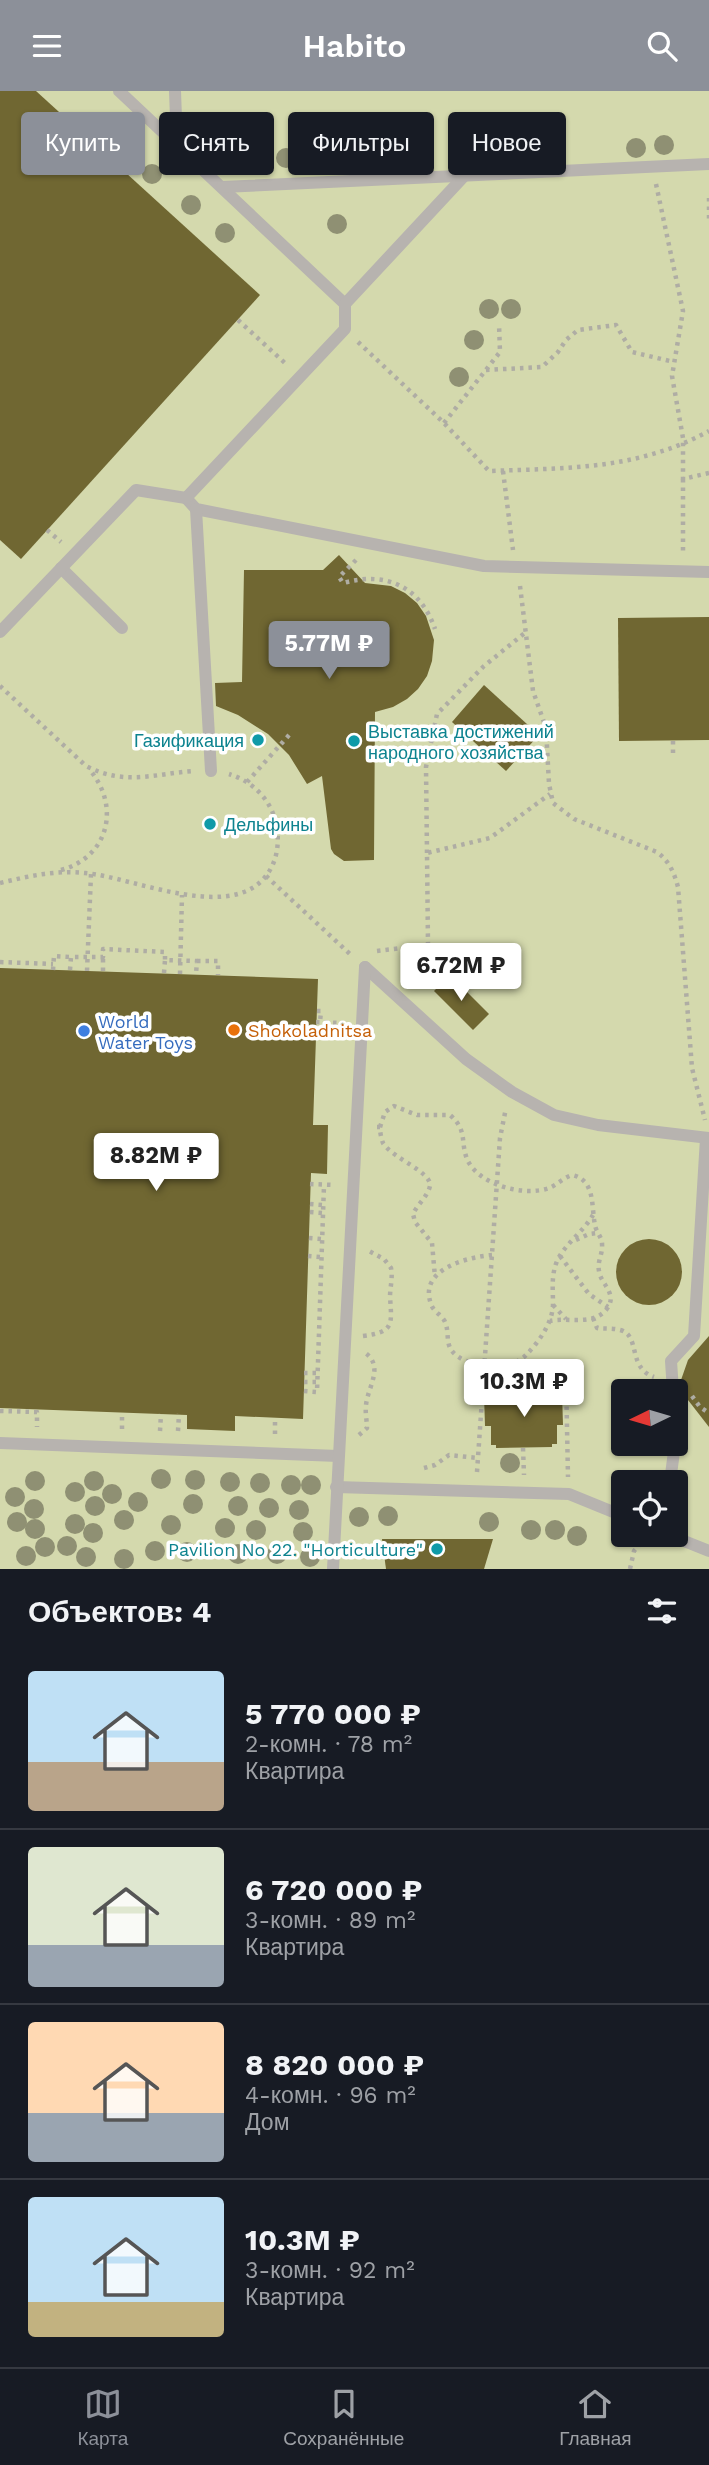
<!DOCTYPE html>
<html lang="ru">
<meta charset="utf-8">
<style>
:root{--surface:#171b24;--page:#20242c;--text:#f1f3f6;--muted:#9ea1a6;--line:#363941;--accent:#8c9099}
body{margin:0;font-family:"Work Sans",sans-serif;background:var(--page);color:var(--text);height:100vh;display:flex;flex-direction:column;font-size:26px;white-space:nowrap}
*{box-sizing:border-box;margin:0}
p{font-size:23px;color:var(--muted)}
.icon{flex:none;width:38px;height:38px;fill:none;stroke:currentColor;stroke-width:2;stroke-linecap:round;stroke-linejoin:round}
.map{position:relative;height:1478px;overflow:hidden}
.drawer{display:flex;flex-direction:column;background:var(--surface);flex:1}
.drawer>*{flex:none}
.banner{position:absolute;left:21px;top:21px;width:668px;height:63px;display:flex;gap:14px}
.needle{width:46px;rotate:265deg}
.buttons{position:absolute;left:611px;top:1288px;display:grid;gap:14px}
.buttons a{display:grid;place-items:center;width:77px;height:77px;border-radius:7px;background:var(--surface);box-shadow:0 2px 5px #0004;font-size:35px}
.price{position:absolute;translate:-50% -60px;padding:0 16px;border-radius:7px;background:#fff;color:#222;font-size:23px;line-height:46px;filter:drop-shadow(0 2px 4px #0008)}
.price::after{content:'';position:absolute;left:50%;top:42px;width:21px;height:16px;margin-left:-10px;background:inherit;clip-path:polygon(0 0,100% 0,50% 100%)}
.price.active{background:var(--accent);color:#fff}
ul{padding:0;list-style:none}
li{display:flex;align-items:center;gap:21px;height:175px;padding:0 28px}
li+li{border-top:2px solid var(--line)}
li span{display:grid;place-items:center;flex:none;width:196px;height:140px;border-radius:7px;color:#555}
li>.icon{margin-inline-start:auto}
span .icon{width:84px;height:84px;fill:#fffc;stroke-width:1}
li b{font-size:30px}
h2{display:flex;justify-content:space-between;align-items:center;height:84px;padding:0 28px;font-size:30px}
.chip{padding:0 24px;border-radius:7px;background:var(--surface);box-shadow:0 2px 5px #0004;font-size:24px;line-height:63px}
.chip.active{background:var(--accent);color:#fff}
header{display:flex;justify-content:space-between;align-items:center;height:91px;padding:0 28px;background:var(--accent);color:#fff;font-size:32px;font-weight:600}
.tab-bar{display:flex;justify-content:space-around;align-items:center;height:98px;border-top:2px solid var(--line);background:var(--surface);font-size:19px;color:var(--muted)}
.tab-bar a{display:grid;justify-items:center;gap:4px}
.tab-bar .active{color:var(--accent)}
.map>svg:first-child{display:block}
</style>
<header><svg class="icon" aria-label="menu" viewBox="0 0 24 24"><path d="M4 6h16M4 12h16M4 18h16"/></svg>Habito<svg class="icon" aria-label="search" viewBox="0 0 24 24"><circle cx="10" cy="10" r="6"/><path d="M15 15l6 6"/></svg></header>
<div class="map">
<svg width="709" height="1478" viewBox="0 0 709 1478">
<rect width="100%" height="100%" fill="#f9f7eb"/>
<path fill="#d4d9ad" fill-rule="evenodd" d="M0,0H709V1478H0ZM623,1300H676V1353H623ZM623,1391H676V1444H623Z"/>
<g fill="#706732">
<path d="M0,0H36L260,204L21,468L0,449Z"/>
<path d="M339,464L365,492L391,495L405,502L417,512L426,525L434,549L432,570L427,585L418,598L407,608L393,616L375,621L374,769L344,770L334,763L331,758L322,685L307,693L289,664L268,643L238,624L216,615L215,592L242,591L244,479H323Z"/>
<path d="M709,526V649L619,650L618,527Z"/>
<path d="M484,594L539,644L506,680L452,631Z"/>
<path d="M0,877L318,888L313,1034H328L327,1083L311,1082L303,1328L235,1325V1340L187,1338V1324L0,1317Z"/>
<path d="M450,884L489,923L473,939L434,900Z"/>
<circle cx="649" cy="1181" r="33"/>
<path d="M709,1245V1336L688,1309L681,1289L688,1269Z"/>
<path d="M562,1302L563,1334H557V1353H552V1356L496,1357V1354H491V1335H485L484,1304Z"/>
<path d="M382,1448H493L484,1478H386Z"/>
</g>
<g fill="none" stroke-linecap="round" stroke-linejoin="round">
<g stroke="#afada4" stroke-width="4.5" stroke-dasharray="3.5 5" stroke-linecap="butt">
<path d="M656,93L683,220L672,285L683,347V388L709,382"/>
<path d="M709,107V129"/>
<path d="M238,229L286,273"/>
<path d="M358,251L444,332L489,380C568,377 637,379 709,340"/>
<path d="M486,279L542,276L558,261L566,249L578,239L616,234L632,261L674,271"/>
<path d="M444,332L500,261L499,233"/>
<path d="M503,380L513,459"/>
<path d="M683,388V464"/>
<path d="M47,439L61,451"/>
<path d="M356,469L339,486L343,492C386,480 420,495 435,538"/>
<path d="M520,495L533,600L546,637L549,693L553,712L574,728L657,761C669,770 674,781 678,796L692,977L705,1029"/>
<path d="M0,595L86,675C125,695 153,683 193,680"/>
<path d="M673,650V665"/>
<path d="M247,691L290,643"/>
<path d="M427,762L426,676L437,623L484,575L526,541"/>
<path d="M61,779C109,766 121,715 89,678"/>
<path d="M266,785L351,864"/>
<path d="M0,792C29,785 55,779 85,782C135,786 244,839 273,773C280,757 279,736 272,720C264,702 248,689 229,683"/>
<path d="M377,860L428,854L427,762L490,747L550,703"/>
<path d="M197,870H218V884"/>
<path d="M0,871L53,873"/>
<path d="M53,879L54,865L71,866"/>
<path d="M70,879L71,866H103V858L165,861V869L197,870L196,883"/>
<path d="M87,880L91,783"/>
<path d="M103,880V866"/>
<path d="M164,882L165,869"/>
<path d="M180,883L182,804"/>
<path d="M317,920H321L320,931"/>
<path d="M316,931L343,932"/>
<path d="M377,1036H380C380,1041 381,1047 383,1052C392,1067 432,1081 430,1095C428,1105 417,1114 413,1123L415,1131L432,1152L435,1186"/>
<path d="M380,1036L385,1021L394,1015L417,1024H450C468,1040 460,1050 467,1068C478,1094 524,1106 549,1097C557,1094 563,1087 572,1084C596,1089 591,1116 595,1134C596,1141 602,1146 602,1153C603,1163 597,1170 599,1180C601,1194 619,1203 606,1219C592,1235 568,1226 550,1230"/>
<path d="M310,1093L334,1094"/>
<path d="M310,1113L323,1114"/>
<path d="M310,1121L323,1122"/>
<path d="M309,1147L322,1148"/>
<path d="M576,1149L589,1143L598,1142"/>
<path d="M492,1164C468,1166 418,1178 431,1213C433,1220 440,1223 444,1229C450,1239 445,1251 452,1260C466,1278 511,1280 526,1264C539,1251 553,1231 553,1213C553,1198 551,1185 557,1170C565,1153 583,1141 593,1124"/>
<path d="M308,1165L321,1166"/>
<path d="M560,1165L589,1203L608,1216"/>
<path d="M553,1214L566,1228"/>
<path d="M593,1227L597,1237C605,1238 613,1237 620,1239C641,1244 627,1277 654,1286"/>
<path d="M363,1245C394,1241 392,1234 390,1206C390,1196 393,1187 391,1177L384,1168L369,1160"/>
<path d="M304,1282H317"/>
<path d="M556,1287V1302"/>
<path d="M484,1289L566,1287L568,1386"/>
<path d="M489,1289L490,1303"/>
<path d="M304,1291H317"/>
<path d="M304,1300L317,1301L324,1094"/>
<path d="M692,1305L700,1316L709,1322"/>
<path d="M0,1320L37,1321V1336"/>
<path d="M122,1338V1322"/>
<path d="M160,1340L161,1323"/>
<path d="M178,1340L179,1323"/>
<path d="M275,1343V1327"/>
<path d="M359,1344L367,1337C367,1330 365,1322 366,1314C368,1295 385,1275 364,1261"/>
<path d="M523,1357L524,1384"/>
<path d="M424,1377L435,1374L449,1364L478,1367"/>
<path d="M477,1381L500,1047L506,1017"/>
<path d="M630,1478L634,1460L648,1444"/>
</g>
<g stroke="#b7b3af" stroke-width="12">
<path d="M119,0L345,213"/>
<path d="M175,0L177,54"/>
<path d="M222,96L709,73"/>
<path d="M186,407L196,418L484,475L709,481"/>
<path d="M196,418L211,680"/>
<path d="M61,477L122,537"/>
<path d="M0,541L136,399L186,407L345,238V213L467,82"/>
<path d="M365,876L466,968L512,1001L554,1024L598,1034L709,1047"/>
<path d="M673,1300L671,1270L694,1245L706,1047"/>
<path d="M0,1352L338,1365"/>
<path d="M670,1391L675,1353"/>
<path d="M336,1396L569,1403L623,1425"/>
<path d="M669,1444L709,1460"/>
<path d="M333,1478L365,876"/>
</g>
</g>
<g fill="#8f9073">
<circle cx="664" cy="54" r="10"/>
<circle cx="636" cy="57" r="10"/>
<circle cx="503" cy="62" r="10"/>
<circle cx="409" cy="66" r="10"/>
<circle cx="286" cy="67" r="10"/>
<circle cx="253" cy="69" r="10"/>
<circle cx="526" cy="71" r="10"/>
<circle cx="333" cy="72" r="10"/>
<circle cx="370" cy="72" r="10"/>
<circle cx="152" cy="83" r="10"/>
<circle cx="191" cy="114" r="10"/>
<circle cx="337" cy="133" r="10"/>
<circle cx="225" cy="142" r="10"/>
<circle cx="489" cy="218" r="10"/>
<circle cx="511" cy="218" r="10"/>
<circle cx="474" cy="249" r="10"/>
<circle cx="459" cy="286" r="10"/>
<circle cx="510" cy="1372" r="10"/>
<circle cx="161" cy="1388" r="10"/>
<circle cx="195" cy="1389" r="10"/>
<circle cx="35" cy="1390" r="10"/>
<circle cx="94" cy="1390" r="10"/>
<circle cx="230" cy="1391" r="10"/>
<circle cx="260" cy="1392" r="10"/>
<circle cx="291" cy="1394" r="10"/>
<circle cx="311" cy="1394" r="10"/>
<circle cx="75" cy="1401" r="10"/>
<circle cx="112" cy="1403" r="10"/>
<circle cx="15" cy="1406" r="10"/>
<circle cx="138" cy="1411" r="10"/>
<circle cx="193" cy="1413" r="10"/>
<circle cx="95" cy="1415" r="10"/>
<circle cx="238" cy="1415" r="10"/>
<circle cx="269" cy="1417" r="10"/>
<circle cx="34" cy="1418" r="10"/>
<circle cx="299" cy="1419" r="10"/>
<circle cx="388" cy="1425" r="10"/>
<circle cx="359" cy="1426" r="10"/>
<circle cx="124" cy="1429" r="10"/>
<circle cx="17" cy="1431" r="10"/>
<circle cx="489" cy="1431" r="10"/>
<circle cx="75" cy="1433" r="10"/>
<circle cx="171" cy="1434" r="10"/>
<circle cx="225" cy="1437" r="10"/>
<circle cx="35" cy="1438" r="10"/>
<circle cx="256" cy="1439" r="10"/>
<circle cx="531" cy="1439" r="10"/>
<circle cx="555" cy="1439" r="10"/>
<circle cx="303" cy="1441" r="10"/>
<circle cx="93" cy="1442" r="10"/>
<circle cx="577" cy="1445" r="10"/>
<circle cx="67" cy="1455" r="10"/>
<circle cx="45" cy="1456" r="10"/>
<circle cx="155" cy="1460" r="10"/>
<circle cx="187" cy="1461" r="10"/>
<circle cx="238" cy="1463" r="10"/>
<circle cx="277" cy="1463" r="10"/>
<circle cx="26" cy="1465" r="10"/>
<circle cx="86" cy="1466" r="10"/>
<circle cx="310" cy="1466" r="10"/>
<circle cx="124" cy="1468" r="10"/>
</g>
<g fill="#0f9aa8" stroke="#fff" stroke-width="2.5">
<circle cx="258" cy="649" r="7"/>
<circle cx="354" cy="650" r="7"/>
<circle cx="210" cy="733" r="7"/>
<circle cx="437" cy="1458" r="7"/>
</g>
<circle fill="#e8710a" stroke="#fff" stroke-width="2.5" cx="234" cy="939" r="7"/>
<circle fill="#3f7fe0" stroke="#fff" stroke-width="2.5" cx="84" cy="940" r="7"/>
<g text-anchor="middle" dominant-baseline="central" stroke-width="7" stroke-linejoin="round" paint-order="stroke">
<g font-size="18" fill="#0d838f" stroke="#fff" text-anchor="start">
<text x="368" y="640">Выставка достижений<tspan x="368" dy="21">народного хозяйства</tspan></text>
<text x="244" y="649" text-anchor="end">Газификация</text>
<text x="224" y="733">Дельфины</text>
<text x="423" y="1458" text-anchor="end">Pavilion No 22. "Horticulture"</text>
</g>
<g font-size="18" fill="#366cbe" stroke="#fff" text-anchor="start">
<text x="98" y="930">World<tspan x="98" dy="21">Water Toys</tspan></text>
</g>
<g font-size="18" fill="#c56008" stroke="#fff" text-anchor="start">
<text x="248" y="939">Shokoladnitsa</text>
</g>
</g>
</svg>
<div class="buttons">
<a><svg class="needle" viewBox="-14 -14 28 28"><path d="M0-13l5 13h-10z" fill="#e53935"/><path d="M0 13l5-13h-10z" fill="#9ea1a6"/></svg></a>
<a><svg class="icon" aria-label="locate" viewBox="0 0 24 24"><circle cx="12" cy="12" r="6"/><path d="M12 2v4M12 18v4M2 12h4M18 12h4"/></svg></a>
</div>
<b class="price active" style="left:329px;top:590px">5.77M ₽</b>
<b class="price" style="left:461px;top:912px">6.72M ₽</b>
<b class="price" style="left:156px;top:1102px">8.82M ₽</b>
<b class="price" style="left:524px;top:1328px">10.3M ₽</b>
<div class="banner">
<a class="chip active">Купить</a>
<a class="chip">Снять</a>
<a class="chip">Фильтры</a>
<a class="chip">Новое</a>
</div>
</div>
<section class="drawer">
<h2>Объектов: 4<svg class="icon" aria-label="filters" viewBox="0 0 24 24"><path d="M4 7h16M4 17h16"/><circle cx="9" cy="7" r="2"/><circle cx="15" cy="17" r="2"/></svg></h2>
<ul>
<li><span style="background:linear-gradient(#bfe0f5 65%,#b9a48a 0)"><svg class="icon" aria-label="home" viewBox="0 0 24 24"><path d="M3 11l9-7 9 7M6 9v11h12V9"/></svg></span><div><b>5 770 000 ₽</b><p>2-комн. · 78 m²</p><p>Квартира</p></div></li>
<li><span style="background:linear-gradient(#dfe7d0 70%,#9aa5b1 0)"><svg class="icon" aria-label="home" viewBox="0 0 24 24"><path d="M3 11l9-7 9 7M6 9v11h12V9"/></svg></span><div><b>6 720 000 ₽</b><p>3-комн. · 89 m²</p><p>Квартира</p></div></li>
<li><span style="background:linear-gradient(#ffd9b3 65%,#9aa5b1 0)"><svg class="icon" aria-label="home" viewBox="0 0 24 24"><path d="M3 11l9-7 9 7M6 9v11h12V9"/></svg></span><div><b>8 820 000 ₽</b><p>4-комн. · 96 m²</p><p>Дом</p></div></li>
<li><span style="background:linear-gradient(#bfe0f5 75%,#c2b280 0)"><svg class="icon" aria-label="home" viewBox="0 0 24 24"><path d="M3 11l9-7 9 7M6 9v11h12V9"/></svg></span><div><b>10.3M ₽</b><p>3-комн. · 92 m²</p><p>Квартира</p></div></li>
</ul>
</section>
<nav class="tab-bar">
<a class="active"><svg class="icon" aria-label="map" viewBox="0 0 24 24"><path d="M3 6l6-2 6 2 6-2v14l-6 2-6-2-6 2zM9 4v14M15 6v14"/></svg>Карта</a>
<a><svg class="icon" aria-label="saved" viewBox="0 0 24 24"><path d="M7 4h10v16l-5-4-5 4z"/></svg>Сохранённые</a>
<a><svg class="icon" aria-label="home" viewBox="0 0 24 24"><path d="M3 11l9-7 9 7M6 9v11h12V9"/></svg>Главная</a>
</nav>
